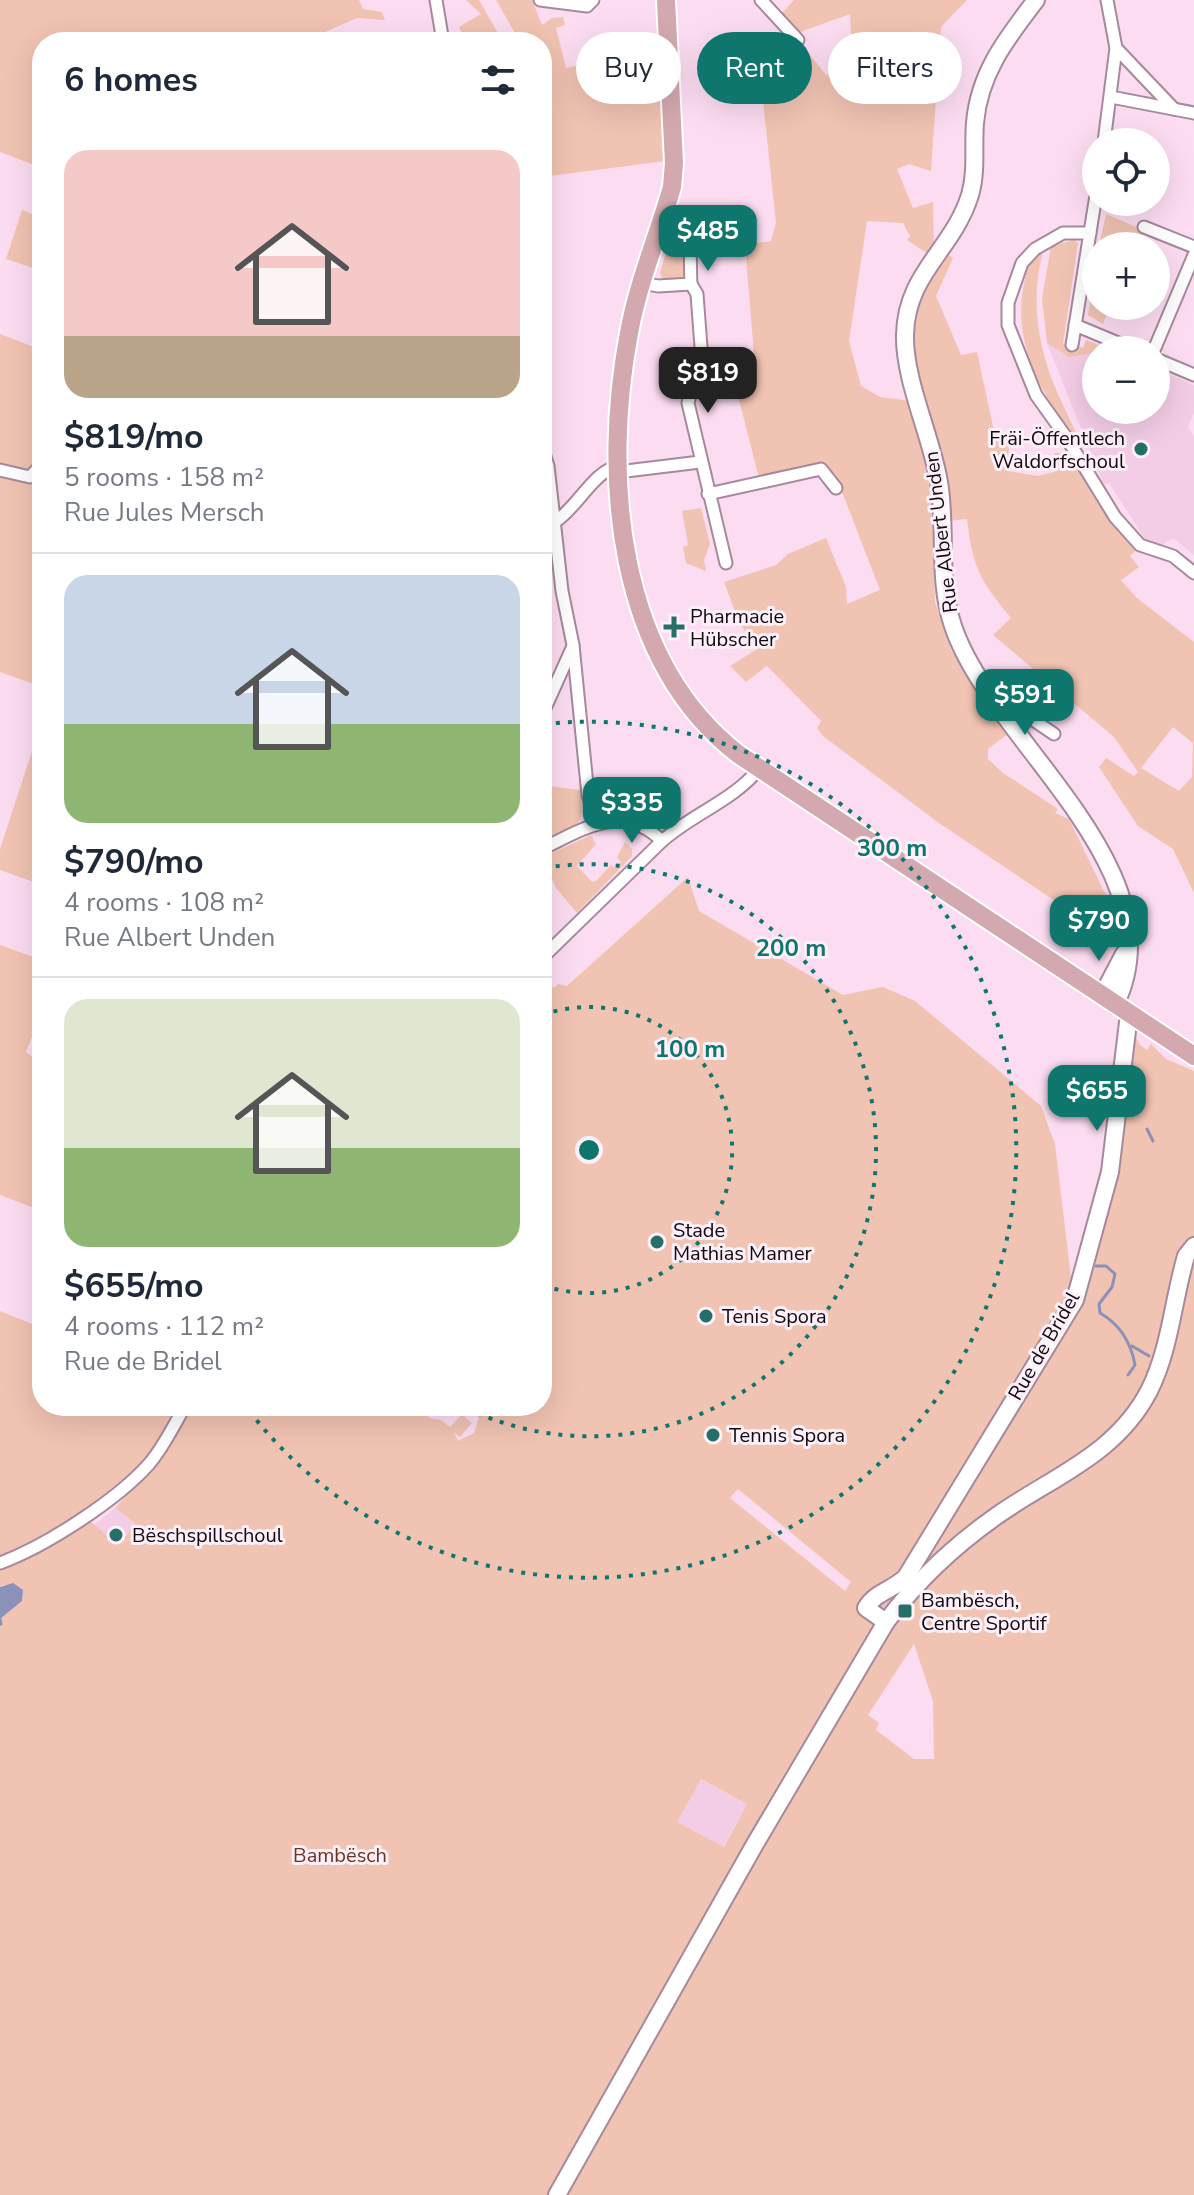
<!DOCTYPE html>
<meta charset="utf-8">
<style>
:root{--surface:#fff;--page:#f6f6f7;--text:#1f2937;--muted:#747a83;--line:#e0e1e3;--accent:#0f766e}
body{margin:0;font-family:"Nunito Sans",sans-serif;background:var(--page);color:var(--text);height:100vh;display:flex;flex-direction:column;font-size:30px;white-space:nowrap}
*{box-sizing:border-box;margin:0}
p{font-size:26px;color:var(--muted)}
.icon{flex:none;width:44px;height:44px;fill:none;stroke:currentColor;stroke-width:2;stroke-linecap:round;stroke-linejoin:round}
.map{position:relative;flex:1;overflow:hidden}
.panel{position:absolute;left:32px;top:32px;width:520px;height:1384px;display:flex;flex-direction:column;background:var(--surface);border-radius:32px;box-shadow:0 8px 32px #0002}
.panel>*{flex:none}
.banner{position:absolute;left:576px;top:32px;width:498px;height:72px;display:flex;gap:16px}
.tools{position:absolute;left:1082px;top:128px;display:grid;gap:16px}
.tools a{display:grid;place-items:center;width:88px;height:88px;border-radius:50%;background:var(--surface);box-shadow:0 8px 32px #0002;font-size:40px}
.price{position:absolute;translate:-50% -68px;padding:0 18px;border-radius:16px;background:var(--accent);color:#fff;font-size:26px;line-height:52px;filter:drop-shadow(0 2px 4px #0008)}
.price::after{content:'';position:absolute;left:50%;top:48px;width:24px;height:18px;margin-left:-12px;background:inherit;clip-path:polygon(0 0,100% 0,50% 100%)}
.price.active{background:#222;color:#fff}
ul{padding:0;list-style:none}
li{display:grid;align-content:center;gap:16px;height:424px;padding:0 32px}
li+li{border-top:2px solid var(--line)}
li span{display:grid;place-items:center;height:248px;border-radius:24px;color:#555}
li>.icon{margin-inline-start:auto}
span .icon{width:144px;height:144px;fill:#fffc;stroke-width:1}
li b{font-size:34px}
h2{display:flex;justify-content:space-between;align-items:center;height:96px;padding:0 32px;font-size:34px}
.pill{padding:0 28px;border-radius:36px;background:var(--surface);box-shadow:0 8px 32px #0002;font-size:28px;line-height:72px}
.pill.active{background:var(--accent);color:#fff}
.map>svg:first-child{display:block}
</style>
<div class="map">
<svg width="1194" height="2195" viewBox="0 0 1194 2195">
<rect width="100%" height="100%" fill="#fcdcf1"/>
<g fill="#f3cde6">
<path d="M1047,343L1069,357L1096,352V410H1156V369L1194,385V413L1188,427L1194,436V555L1173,538L1162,545L1146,540L1109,483L1104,485Z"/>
<path d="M115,1508L135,1523L119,1545L94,1525Z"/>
<path d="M700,1779L747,1804L723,1847L677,1822Z"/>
</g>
<g fill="#f1c3b2" fill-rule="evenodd">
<path d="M0,0H359L363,9L382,12L385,20L357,18L318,35L320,42H42V168L0,152Z"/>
<path d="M466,0H479L503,42H465L459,27L481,14Z"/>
<path d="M496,0H532L542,25L552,18L563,17L565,25L556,28L566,68L580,65L591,52L647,45L650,55L659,64L665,161L542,177V42H520Z"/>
<path d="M794,0H967L941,27L931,171L909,164L897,169L913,208L933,202L934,248L928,254L907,240L910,236L903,223L867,221L849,341L861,386L880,397L911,401L931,468L935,602L951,650L1009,733L988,749V759L1003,773L1058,809L1055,813L1069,819L1114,912L1100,931L939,823L823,736L817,728L821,721L767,666L746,682L730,666L757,649L739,622L724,582L776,565L788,554L826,538L846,587L847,604L880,590L837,479L824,465L759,478L736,388L756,379L745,245L771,241L776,223L762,91L783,88L792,62L807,51L826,75L853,68L850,14L797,33L780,15Z"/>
<path d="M22,210L42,218V271L6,259Z"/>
<path d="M1106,214L1143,230L1136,246H1099Z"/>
<path d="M677,227L685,274L677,282L663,280L660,273L673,228Z"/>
<path d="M1074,240L1078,243L1063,344L1083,348L1086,340L1111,350L1069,357L1047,343L1042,299L1051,246Z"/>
<path d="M1044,249C1029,297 1038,351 1059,396C1068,417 1081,439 1085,460C1052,404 1010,353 1024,284C1027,269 1029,256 1044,249Z"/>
<path d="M946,253L953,258L936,296L961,355L977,352L994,431L1009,442L1008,471L1038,476L1057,471L1054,453H1070L1110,519L1137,549L1130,556L1139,567L1121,580L1137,598L1194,642V893L1173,849L1138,826L1099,767L1106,758L1134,776L1138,772L1114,737L993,635L1011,618C980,580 973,569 967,519L948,521L933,422L912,350V318L920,291ZM1173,727L1193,743L1192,777L1179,791L1141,768Z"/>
<path d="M1096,263V306H1110L1103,324L1088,315Z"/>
<path d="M0,334L42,350V687L0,672Z"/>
<path d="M701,508L710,544L704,560L706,571L686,563L683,547L688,545L682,511Z"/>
<path d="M42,721V885L0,870V849Z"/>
<path d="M549,786L580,790C586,832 576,824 542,840V801Z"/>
<path d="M591,835L596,844L577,866L592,882L596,881L611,865L615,868L621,862L617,857L625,842L632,849V856L577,913L556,888L542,858Z"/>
<path d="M688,877L699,911L843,995L883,987L915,1001L1041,1106L1055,1144L1071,1278H1082L1110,1172L1135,1035L1140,1045L1147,1050L1151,1044L1166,1059L1194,1071V2195H0V1619L22,1601L23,1591L3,1585L0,1587V1311L42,1328V1406H177L163,1430L165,1433L136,1469L80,1513L119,1545L135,1523L115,1508L151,1469L193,1406H421L429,1418L441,1420L450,1427L462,1414L472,1423L460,1437L454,1432L458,1441L474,1433L479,1417L467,1406H542V989L548,983L554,988L558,984L567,986ZM738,1489L851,1582L845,1591L730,1498ZM914,1644L933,1701L934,1759H914L876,1730L879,1723L868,1715ZM701,1779L747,1804L724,1847L677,1822Z"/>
<path d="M0,945L42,960V1011L26,1052L42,1064V1211L0,1195Z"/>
</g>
<path fill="#8c91b9" d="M13,1583L23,1590L22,1601L0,1619V1587Z"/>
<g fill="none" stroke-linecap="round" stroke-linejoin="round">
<g stroke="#8c91b9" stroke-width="3">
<path d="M1147,1129L1153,1141"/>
<path d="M1096,1266H1106L1115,1274L1112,1287L1099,1304L1100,1313C1121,1325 1131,1343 1135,1365L1128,1375"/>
<path d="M1132,1346L1149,1356"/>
<path d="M0,1619L1,1624"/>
</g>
<g stroke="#a6899c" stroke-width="15">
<g id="street">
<path d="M436,0L443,42"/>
<path d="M540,0L587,6L593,0"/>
<path d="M761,0L798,40"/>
<path d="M1116,48L1174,109"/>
<path d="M1111,97L1194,113"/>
<path d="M1104,142L1116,48L1107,0"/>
<path d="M1144,227L1194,247"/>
<path d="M1090,233H1063L1035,249L1022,263L1008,303V325L1036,395L1066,437L1115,517L1140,545L1173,556L1194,573"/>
<path d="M642,283L658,286L691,284C689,251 696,228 666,208"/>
<path d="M691,284L697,294L701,347L688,403L726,563"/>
<path d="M1075,325L1135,350"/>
<path d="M1072,345L1096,195"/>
<path d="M1154,350L1194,255"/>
<path d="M1156,359L1194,375"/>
<path d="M542,447L548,466L562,591L573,645L588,795L597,823"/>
<path d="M0,470L30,477L42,464"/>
<path d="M618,472L700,462"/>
<path d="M708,494L821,469L836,488"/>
<path d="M556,521C577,508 595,469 618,467"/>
<path d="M1000,706L1007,702L1054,734"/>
<path d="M542,715L573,646"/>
<path d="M542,849C583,829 623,802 662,841"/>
<path d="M542,958L662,841C694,813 731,802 759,769"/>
<path d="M0,1563C46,1546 117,1500 149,1464C163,1448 174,1425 185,1406"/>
</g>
</g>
<g stroke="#a6899c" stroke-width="20">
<g id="secondary">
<path d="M1036,0C1007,38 979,73 975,123C973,147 977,171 970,195C953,250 906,273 905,335C904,380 931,435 939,482C947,529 937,579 953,626C991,741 1182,869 1115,1005"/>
<path d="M1102,996L1124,954"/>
<path d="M886,1622L866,1608C875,1592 893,1590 906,1577L1075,1300L1110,1172L1129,1014"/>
<path d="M557,2195L755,1844L886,1622C916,1582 954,1546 995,1517C1051,1477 1115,1456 1149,1391C1170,1350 1173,1300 1186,1256L1194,1246"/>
</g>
</g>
<g stroke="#fff" stroke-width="22">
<path id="primary" d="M666,0L674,163L672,187C658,236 638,283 629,333C602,475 616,659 738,754L1194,1056"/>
</g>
<use href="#street" stroke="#fff" stroke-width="11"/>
<use href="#secondary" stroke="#fff" stroke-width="16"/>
<use href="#primary" stroke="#d4a8af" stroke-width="18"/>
</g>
<g fill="none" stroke="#0f766e" stroke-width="4" stroke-dasharray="4 8">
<path d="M542 1015A143 143 0 1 1 542 1285"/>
<path d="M544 868A286 286 0 1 1 464 1407"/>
<path d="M544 724A428 428 0 1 1 247 1408"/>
</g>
<g fill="#256f68" stroke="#fdf0f8" stroke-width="3">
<circle cx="1141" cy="449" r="8"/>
<path d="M670 615h8v8h8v8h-8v8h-8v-8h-8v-8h8z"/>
<circle cx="657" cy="1242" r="8"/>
<circle cx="706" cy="1316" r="8"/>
<circle cx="713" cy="1435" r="8"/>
<circle cx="116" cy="1535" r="8"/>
<rect x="897" y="1603" width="16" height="16" rx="4"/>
</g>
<g text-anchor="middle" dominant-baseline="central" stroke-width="6" stroke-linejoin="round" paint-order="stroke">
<g font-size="20" fill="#12080f" stroke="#fdf0f8" text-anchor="start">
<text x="1125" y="438" text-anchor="end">Fräi-Öffentlech<tspan x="1125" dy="23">Waldorfschoul</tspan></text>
<text x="690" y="616">Pharmacie<tspan x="690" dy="23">Hübscher</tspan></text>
<text x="673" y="1230">Stade<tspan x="673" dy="23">Mathias Mamer</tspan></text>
<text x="722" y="1316">Tenis Spora</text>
<text x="729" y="1435">Tennis Spora</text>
<text x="132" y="1535">Bëschspillschoul</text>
<text x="921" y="1600">Bambësch,<tspan x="921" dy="23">Centre Sportif</tspan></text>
</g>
<g font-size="20" fill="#12080f" stroke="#fdf0f8">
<text transform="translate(941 532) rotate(-97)">Rue Albert Unden</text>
<text transform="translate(1044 1346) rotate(-60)">Rue de Bridel</text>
</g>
<g font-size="20" fill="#6d331e" stroke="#fdf0f8">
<text x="340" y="1855">Bambësch</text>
</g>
</g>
<circle cx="589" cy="1150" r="12" fill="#0f766e" stroke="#fdf0f8" stroke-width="4"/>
<g font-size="24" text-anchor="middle" font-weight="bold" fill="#0f766e" stroke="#fdf0f8" stroke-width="6" stroke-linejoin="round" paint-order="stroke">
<text x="892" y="856">300 m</text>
<text x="791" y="956">200 m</text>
<text x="690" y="1057">100 m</text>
</g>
</svg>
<div class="tools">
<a><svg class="icon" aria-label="locate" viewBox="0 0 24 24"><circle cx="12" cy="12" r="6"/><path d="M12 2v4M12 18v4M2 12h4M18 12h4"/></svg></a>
<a>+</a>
<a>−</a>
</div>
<b class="price" style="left:708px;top:273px">$485</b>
<b class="price active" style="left:708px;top:415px">$819</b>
<b class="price" style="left:1025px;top:737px">$591</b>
<b class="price" style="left:632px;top:845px">$335</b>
<b class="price" style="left:1099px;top:963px">$790</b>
<b class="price" style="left:1097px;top:1133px">$655</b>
<div class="banner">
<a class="pill">Buy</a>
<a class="pill active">Rent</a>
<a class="pill">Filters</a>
</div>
<section class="panel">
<h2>6 homes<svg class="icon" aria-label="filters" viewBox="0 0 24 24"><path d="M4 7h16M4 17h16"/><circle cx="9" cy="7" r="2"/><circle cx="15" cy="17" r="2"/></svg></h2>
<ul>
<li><span style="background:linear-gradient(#f6c9c9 75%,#b9a48a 0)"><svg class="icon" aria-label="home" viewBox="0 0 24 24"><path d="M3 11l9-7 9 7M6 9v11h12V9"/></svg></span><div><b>$819/mo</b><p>5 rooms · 158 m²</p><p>Rue Jules Mersch</p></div></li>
<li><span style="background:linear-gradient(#c9d6e8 60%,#8fb573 0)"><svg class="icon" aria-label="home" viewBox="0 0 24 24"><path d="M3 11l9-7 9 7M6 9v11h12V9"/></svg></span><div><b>$790/mo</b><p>4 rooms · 108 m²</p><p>Rue Albert Unden</p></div></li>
<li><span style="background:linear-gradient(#dfe7d0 60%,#8fb573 0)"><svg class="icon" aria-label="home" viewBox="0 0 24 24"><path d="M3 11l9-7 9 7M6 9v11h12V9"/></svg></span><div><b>$655/mo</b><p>4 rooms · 112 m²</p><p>Rue de Bridel</p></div></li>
</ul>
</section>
</div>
